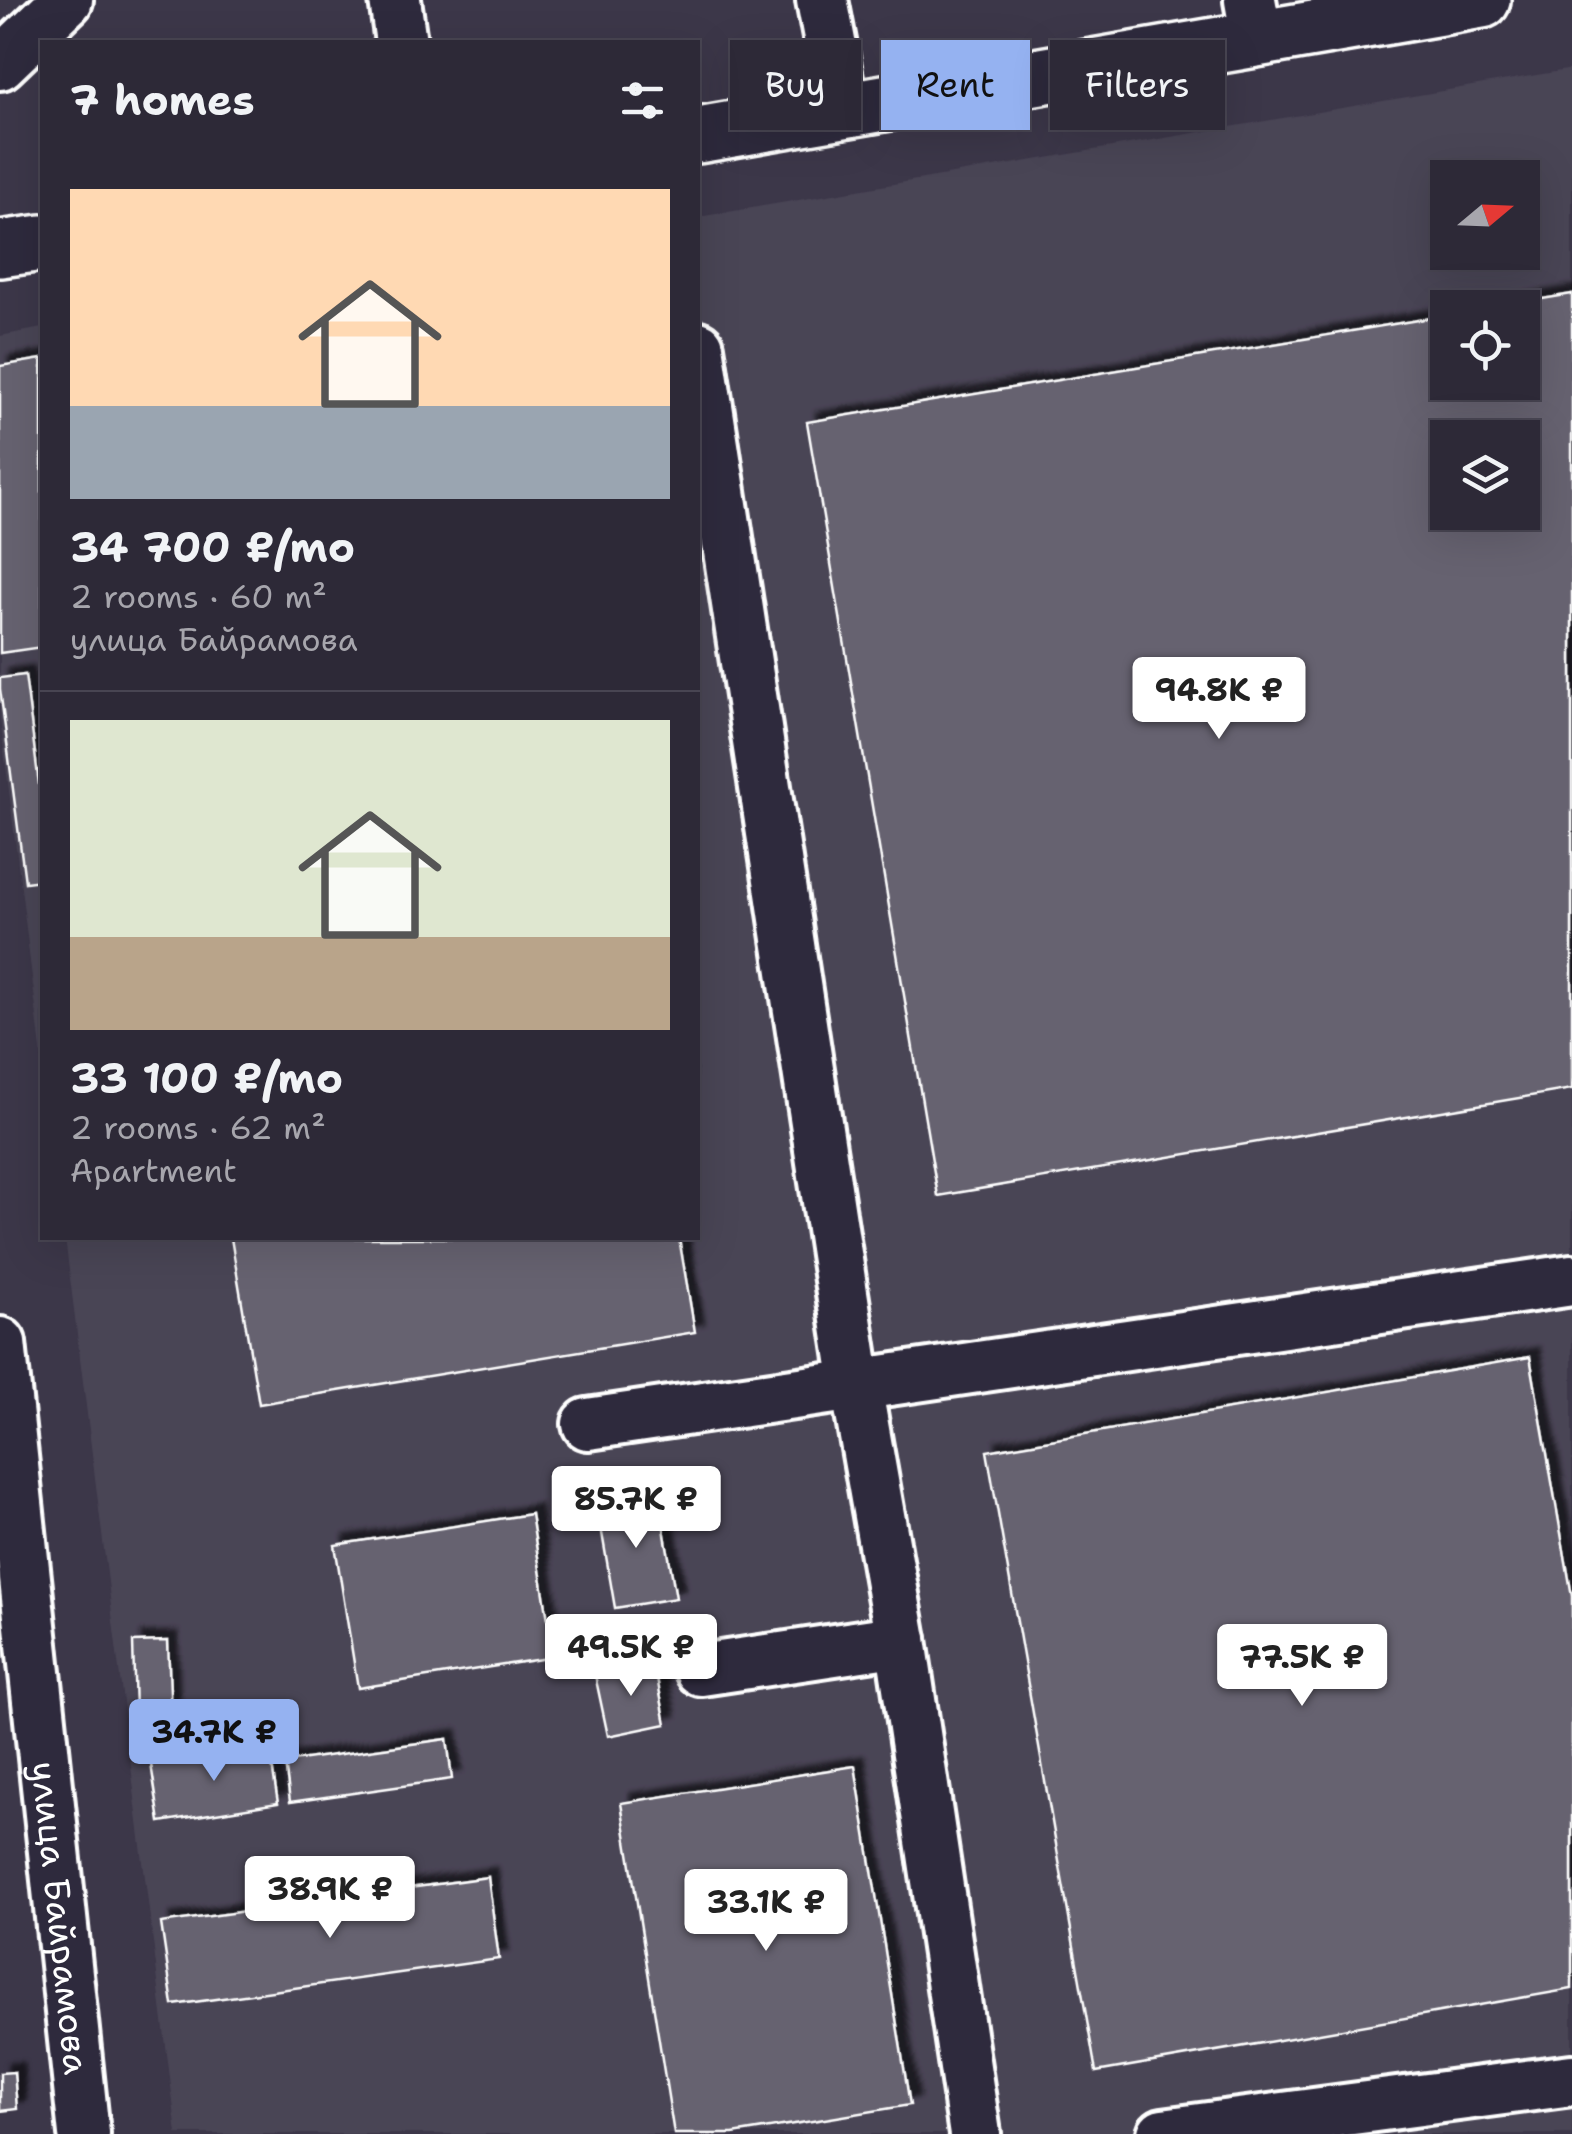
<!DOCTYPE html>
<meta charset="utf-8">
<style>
:root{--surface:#2d2937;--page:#35313f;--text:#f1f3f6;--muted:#a7a6ad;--line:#484552;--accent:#95b2f1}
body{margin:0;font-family:"Shantell Sans",sans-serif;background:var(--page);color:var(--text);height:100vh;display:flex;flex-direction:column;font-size:38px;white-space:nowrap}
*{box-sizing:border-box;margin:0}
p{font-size:32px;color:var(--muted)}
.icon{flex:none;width:55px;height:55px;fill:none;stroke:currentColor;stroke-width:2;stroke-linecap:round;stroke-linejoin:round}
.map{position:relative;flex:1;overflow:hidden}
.side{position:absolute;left:40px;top:40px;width:660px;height:1200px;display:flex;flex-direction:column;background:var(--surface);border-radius:0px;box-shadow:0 10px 40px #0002,0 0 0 2px var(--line)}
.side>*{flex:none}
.guide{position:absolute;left:730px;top:40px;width:690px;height:90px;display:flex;gap:20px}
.needle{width:65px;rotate:71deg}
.controls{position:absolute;left:1430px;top:160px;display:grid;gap:20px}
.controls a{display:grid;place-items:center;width:110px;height:110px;border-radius:0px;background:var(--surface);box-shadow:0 10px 40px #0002,0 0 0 2px var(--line);font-size:50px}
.price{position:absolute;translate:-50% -85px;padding:0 22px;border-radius:10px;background:#fff;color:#222;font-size:32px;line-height:65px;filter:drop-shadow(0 2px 5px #0008)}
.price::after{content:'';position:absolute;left:50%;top:60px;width:30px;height:22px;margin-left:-15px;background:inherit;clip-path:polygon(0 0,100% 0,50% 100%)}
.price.current{background:var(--accent);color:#111}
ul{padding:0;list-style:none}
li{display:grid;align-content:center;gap:20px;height:530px;padding:0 30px}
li+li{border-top:2px solid var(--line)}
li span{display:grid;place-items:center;height:310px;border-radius:0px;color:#555}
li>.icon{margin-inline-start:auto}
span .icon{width:180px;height:180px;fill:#fffc;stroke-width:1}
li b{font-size:42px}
h2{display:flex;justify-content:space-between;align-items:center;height:120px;padding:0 30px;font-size:42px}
.chip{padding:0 35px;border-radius:0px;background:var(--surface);box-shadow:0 10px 40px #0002,0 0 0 2px var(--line);font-size:35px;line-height:90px}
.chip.current{background:var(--accent);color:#111}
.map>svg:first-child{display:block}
</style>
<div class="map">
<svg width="1572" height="2134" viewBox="0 0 1572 2134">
<defs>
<filter id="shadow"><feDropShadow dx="9" dy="-9" stdDeviation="2.5" flood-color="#0009"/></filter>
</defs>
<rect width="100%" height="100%" fill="#3c3749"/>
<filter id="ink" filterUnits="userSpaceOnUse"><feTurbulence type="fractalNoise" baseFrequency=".01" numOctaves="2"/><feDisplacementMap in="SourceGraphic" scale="20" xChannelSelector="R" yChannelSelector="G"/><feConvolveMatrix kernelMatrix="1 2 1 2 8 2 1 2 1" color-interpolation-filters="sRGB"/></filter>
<g filter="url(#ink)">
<g fill="#494455" fill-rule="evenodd">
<path d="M1572,69V2134H177L65,1238H698V217ZM1448,178H1522V252H1448ZM1448,308H1522V382H1448ZM1448,438H1522V512H1448Z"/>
<path d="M42,328V1058L0,718V336Z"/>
</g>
<g fill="#666270" stroke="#fff" stroke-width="2.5" fill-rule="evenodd" filter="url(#shadow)">
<path d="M1572,294V1089L938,1196L807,422L1448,315V382H1522V308H1489ZM1448,438H1522V512H1448Z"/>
<path d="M42,359V647L0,653V366Z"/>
<path d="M25,675L42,808V880L25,882L0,689V678Z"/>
<path d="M231,1238H679L695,1332L259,1404Z"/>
<path d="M1530,1357L1572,1596V1989L1096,2072L987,1451Z"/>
<path d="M658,1494L676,1598L615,1608L597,1504Z"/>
<path d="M531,1514L554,1657L358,1688L335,1545Z"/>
<path d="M168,1641L172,1745L136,1746L133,1642Z"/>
<path d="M654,1663L666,1724L608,1736L595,1675Z"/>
<path d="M447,1739L452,1779L290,1802L285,1762Z"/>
<path d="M269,1747L278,1803L160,1822L151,1764Z"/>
<path d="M855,1766L910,2105L733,2134H674L621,1803Z"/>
<path d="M488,1877L499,1959L173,2005L161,1923Z"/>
<path d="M14,2072L17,2109L0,2111V2073Z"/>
</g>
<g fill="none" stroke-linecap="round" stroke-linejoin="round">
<g stroke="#fff" stroke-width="58">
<g id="minor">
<path d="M395,0L401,42"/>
<path d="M822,0L843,110"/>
<path d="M1250,0L1257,39"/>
<path d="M0,64L67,0"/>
<path d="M698,347L856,1385L901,1640L975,2134"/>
<path id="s1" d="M0,1343L84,2134"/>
<path d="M588,1424L1572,1280"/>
<path d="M701,1670L901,1640"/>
<path d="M1163,2134L1572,2080"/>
</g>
</g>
<g stroke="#fff" stroke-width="62">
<g id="major">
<path d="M698,135L1482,0"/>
<path d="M0,249L42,243"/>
</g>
</g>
<use href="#minor" stroke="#2f2a3d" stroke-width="50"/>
<use href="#major" stroke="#2f2a3d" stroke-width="55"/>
</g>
</g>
<g text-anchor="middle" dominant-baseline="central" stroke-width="9" stroke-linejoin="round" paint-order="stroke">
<g font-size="35" fill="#fff" stroke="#2f2a3d">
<text stroke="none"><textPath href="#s1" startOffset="578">улица Байрамова</textPath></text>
</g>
</g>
</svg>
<div class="controls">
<a><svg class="needle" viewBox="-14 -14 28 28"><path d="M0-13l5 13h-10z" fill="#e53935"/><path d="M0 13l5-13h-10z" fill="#a7a6ad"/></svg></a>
<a><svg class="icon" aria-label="locate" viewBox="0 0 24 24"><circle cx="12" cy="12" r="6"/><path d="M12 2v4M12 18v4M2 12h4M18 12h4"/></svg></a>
<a><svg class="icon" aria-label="layers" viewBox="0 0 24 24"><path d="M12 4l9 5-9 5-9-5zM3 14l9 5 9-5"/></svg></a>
</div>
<b class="price" style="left:1219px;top:742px">94.8K ₽</b>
<b class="price" style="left:636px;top:1551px">85.7K ₽</b>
<b class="price" style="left:631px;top:1699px">49.5K ₽</b>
<b class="price" style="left:1302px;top:1709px">77.5K ₽</b>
<b class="price current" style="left:214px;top:1784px">34.7K ₽</b>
<b class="price" style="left:330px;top:1941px">38.9K ₽</b>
<b class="price" style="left:766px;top:1954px">33.1K ₽</b>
<div class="guide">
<a class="chip">Buy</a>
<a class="chip current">Rent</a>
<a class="chip">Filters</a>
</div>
<section class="side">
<h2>7 homes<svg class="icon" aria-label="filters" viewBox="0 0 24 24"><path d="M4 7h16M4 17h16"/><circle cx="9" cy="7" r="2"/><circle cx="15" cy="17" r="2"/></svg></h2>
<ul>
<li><span style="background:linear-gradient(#ffd9b3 70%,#9aa5b1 0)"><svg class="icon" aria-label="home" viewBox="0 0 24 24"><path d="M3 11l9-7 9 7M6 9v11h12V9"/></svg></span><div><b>34 700 ₽/mo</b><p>2 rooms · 60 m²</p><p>улица Байрамова</p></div></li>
<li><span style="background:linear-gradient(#dfe7d0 70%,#b9a48a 0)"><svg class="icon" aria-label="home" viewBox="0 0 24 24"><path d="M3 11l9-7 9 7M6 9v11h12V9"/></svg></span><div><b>33 100 ₽/mo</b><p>2 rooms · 62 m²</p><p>Apartment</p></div></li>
</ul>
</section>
</div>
